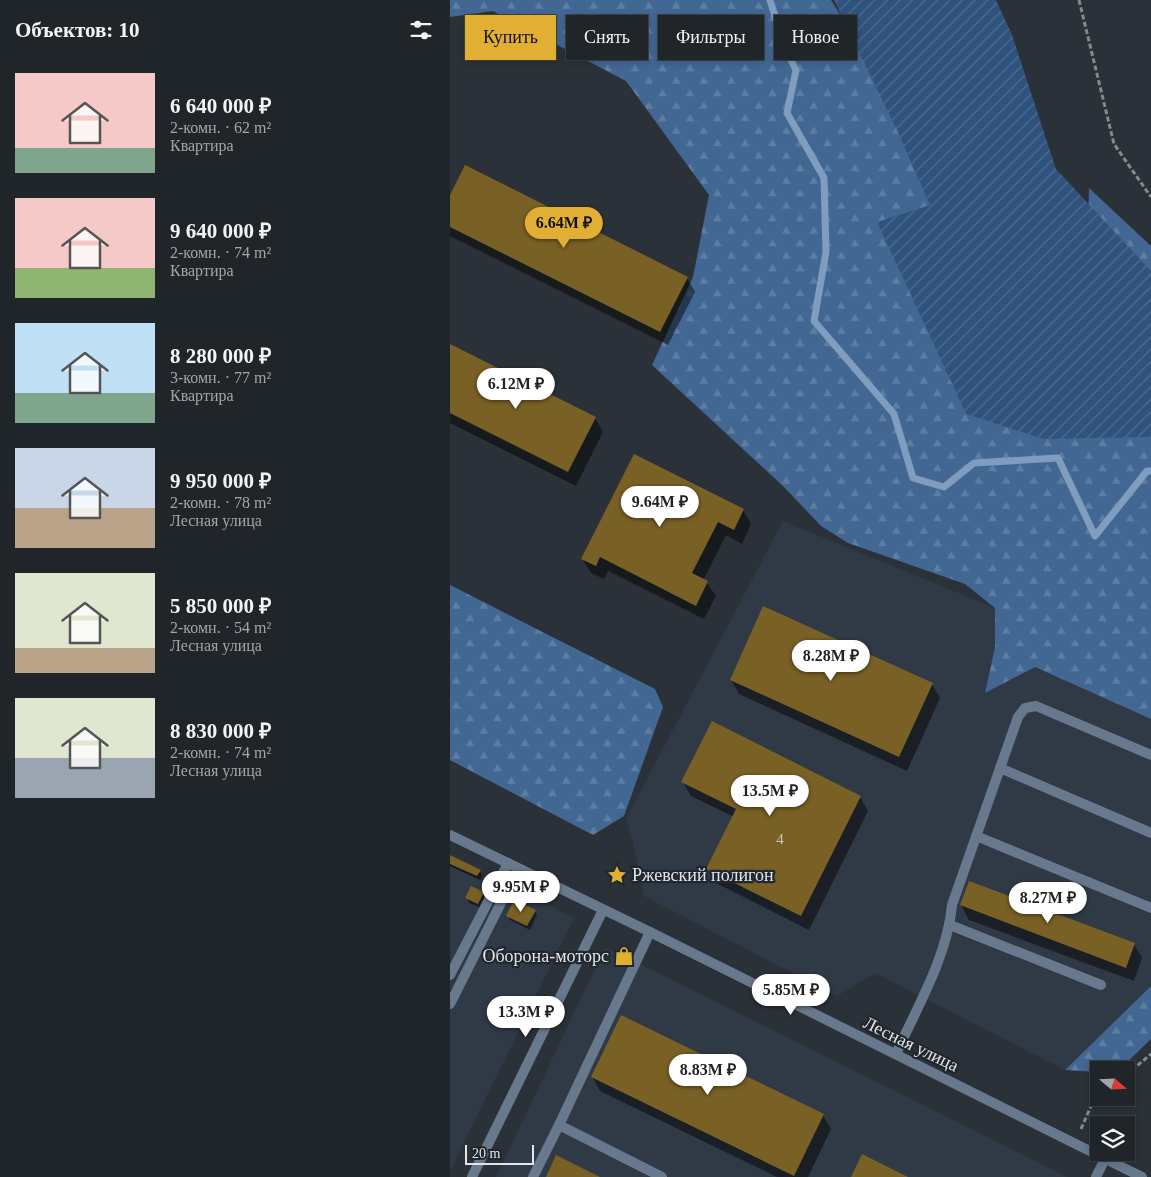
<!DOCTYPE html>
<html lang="ru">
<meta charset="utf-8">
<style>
:root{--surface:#20252a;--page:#282d32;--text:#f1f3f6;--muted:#a2a5a8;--line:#3d4247;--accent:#e1af34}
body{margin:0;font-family:Georgia,serif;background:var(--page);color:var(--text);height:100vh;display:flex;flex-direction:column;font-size:19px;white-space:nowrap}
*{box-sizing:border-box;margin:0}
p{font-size:16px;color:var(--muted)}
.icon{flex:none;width:28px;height:28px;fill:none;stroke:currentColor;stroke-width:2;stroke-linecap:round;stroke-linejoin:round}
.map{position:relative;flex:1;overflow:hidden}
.sheet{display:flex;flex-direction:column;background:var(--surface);width:450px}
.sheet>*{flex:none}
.banner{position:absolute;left:15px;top:15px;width:475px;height:45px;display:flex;gap:10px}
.needle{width:32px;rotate:109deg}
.buttons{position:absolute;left:640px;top:1061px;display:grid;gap:10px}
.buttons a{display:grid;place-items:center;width:45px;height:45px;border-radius:0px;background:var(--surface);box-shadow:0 2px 8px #0003,0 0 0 1px var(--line);font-size:25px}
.scale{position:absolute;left:15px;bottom:12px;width:69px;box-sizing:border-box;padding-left:5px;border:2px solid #e1e5ea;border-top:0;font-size:14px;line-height:18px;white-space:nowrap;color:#e1e5ea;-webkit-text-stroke:4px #21272e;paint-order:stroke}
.price{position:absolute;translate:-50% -42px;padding:0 11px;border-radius:18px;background:#fff;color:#222;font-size:16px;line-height:32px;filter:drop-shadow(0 1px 2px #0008)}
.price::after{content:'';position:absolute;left:50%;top:30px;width:15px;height:11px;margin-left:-8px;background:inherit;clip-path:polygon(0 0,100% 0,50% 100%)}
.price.active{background:var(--accent);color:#111}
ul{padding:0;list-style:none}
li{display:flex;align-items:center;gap:15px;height:125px;padding:0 15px}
li span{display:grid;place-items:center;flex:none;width:140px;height:100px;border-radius:0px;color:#555}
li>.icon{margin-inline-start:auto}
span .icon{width:60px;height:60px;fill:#fffc;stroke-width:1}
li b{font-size:21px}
h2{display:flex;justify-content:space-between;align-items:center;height:60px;padding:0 15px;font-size:21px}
.tag{padding:0 18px;border-radius:0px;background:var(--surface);box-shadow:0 2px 8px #0003,0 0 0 1px var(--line);font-size:18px;line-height:45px}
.tag.active{background:var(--accent);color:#111}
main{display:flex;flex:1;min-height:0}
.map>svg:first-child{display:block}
</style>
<main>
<section class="sheet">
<h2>Объектов: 10<svg class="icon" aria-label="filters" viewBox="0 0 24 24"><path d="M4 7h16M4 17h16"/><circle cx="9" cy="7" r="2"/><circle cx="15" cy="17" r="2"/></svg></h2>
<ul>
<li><span style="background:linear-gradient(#f6c9c9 75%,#7fa58c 0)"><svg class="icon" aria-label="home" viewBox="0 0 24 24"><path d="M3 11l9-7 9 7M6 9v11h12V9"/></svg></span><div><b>6 640 000 ₽</b><p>2-комн. · 62 m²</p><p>Квартира</p></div></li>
<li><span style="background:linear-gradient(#f6c9c9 70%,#8fb573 0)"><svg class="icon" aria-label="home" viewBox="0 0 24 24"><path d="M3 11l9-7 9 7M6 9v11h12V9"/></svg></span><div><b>9 640 000 ₽</b><p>2-комн. · 74 m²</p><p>Квартира</p></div></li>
<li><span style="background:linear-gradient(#bfe0f5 70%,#7fa58c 0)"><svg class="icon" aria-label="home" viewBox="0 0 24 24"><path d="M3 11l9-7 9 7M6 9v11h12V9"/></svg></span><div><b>8 280 000 ₽</b><p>3-комн. · 77 m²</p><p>Квартира</p></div></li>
<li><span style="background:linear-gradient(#c9d6e8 60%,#b9a48a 0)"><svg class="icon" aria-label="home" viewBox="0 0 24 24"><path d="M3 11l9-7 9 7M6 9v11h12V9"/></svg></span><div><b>9 950 000 ₽</b><p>2-комн. · 78 m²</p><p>Лесная улица</p></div></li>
<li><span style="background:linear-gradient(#dfe7d0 75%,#b9a48a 0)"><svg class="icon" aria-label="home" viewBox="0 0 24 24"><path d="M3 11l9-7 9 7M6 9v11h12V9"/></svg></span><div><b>5 850 000 ₽</b><p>2-комн. · 54 m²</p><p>Лесная улица</p></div></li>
<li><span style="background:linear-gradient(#dfe7d0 60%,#9aa5b1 0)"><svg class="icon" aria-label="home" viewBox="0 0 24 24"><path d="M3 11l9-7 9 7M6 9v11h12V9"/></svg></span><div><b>8 830 000 ₽</b><p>2-комн. · 74 m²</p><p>Лесная улица</p></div></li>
</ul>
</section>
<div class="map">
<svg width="701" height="1177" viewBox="0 0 701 1177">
<defs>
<pattern id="forest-firs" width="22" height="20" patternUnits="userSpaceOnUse" patternTransform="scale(1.25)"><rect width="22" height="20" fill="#426793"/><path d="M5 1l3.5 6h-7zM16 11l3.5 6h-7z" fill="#5d7da2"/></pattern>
<pattern id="garden-furrows" width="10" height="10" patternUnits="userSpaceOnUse" patternTransform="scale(1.25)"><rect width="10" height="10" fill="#30537d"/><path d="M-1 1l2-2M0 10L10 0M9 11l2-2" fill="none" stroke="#4e6c90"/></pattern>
</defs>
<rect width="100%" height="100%" fill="#2b3138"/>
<g fill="#303a46">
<path d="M333,521L545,608V647L535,692L585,667L701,719V986L615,1070L425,973L387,996L194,896L183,842L176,819Z"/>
<path d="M0,866L40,884L44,877L124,918L0,1171Z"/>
<path d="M155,948L174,956L617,1177H46Z"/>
</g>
<g fill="url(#forest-firs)">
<path d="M0,0H381L464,132L636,302L639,188L701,246V719L585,667L535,693L545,647V608L515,584L398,543L371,526L333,486L202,365L243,277L259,195L176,81L43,11L0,17Z"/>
<path d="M0,585L205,689L213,707L174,816L143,835L0,760Z"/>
<path d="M701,986V1039L669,1070H649V1072L615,1070Z"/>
</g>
<path fill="url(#garden-furrows)" d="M384,0H546L562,35L606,169L701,271V437L594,439L516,414L427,222L480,205L446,128Z"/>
<g fill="#0007">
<path d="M0,197L237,278L245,292L218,345L0,236Z"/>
<path d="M0,346L145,418L153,432L126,486L0,423Z"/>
<path d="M293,510L301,524L292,544L276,535L254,579L266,596L254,619L158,571L154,579L141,573L132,559Z"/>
<path d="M281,680L482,684L490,698L457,771L289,694Z"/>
<path d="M233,782L410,797L418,811L359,930L266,883L258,869L284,817L241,796Z"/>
<path d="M0,857L30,871L32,875L30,880L0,866Z"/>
<path d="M33,893L35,897L31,908L19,903L17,898Z"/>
<path d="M511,905L684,944L692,958L684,981L519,920Z"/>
<path d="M85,911L87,915L80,930L60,920L58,916Z"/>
<path d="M142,1076L373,1115L381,1129L358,1177H327L150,1091Z"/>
</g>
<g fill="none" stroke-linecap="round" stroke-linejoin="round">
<path stroke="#809cbe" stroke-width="7" d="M320,0L335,48L346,70L337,113L374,178L376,252L364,321L444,414L463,478L494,487L524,463L608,458L645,536L697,471H701"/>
</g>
<g fill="#796025">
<path d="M15,165L238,277L210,332L0,227V195Z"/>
<path d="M0,344L146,417L118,472L0,413Z"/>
<path d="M184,454L294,509L284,530L268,522L242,573L258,581L246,606L150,557L146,566L131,559Z"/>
<path d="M313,606L483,683L449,757L280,680Z"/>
<path d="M262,721L411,796L351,916L256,869L286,809L231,782Z"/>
<path d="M0,855L31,870L27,876L0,864Z"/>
<path d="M519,881L685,943L676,968L510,905Z"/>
<path d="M21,886L34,892L28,904L15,898Z"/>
<path d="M64,900L86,910L77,926L56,916Z"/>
<path d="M171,1015L374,1114L344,1176L141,1077Z"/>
<path d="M412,1154L458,1177H401Z"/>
<path d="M106,1155L150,1177H96Z"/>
</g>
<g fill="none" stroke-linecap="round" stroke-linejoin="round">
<g stroke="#84898f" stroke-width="3" stroke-dasharray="5 2.5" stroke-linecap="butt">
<path d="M629,0L664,144L701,197"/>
<path d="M676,1075L701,1054"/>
<path d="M631,1129L641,1106L651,1098"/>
</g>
<g stroke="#68798d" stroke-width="10">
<path d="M550,768L701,833"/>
<path d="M526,836L701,908"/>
<path d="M500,925L651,985"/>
<path d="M200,932L109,1125L212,1177"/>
<path d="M0,975L58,863"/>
<path d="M0,1004L68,869"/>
<path d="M446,1054C467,1007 497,958 502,905L568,717L575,708L586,706L701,755"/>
<path d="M83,1177L109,1125"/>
<path d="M646,1177L655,1159"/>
</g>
<g stroke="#68798d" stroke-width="10">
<path d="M0,835L200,932L692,1177"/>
<path d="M22,1177L153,910"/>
</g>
</g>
<defs>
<g id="sight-bare" transform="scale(1.5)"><path d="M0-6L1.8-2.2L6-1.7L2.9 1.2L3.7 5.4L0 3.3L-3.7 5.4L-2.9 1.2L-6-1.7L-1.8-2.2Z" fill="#e1af34" stroke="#21272e" stroke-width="2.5" paint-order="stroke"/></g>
<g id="shop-bare" transform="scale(1.5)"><path d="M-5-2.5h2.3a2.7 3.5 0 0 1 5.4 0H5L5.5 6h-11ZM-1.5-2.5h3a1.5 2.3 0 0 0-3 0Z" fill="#e1af34" stroke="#21272e" stroke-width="2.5" paint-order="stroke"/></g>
</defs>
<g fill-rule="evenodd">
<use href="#sight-bare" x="167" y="875"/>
<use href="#shop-bare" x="174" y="956"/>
</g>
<g text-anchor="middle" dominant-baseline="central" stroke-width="4.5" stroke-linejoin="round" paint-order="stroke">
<g font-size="15" fill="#c7c4b9">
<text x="330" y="839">4</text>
</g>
<g font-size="18" fill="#e1e5ea" stroke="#21272e" text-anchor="start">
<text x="182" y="875">Ржевский полигон</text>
<text x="159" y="956" text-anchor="end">Оборона-моторс</text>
</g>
<g font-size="18" fill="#e1e5ea" stroke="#21272e">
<text transform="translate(461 1044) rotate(26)">Лесная улица</text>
</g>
</g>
</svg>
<div class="buttons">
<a><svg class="needle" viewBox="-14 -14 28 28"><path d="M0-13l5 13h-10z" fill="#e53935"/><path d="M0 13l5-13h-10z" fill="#a2a5a8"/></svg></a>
<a><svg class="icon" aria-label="layers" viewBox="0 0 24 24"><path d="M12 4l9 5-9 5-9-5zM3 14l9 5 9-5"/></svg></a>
</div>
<div class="scale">20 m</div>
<b class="price active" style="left:114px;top:249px">6.64M ₽</b>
<b class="price" style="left:66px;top:410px">6.12M ₽</b>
<b class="price" style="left:210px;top:528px">9.64M ₽</b>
<b class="price" style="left:381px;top:682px">8.28M ₽</b>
<b class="price" style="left:320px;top:817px">13.5M ₽</b>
<b class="price" style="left:71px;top:913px">9.95M ₽</b>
<b class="price" style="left:598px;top:924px">8.27M ₽</b>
<b class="price" style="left:341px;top:1016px">5.85M ₽</b>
<b class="price" style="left:76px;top:1038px">13.3M ₽</b>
<b class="price" style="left:258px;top:1096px">8.83M ₽</b>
<div class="banner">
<a class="tag active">Купить</a>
<a class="tag">Снять</a>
<a class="tag">Фильтры</a>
<a class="tag">Новое</a>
</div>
</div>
</main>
